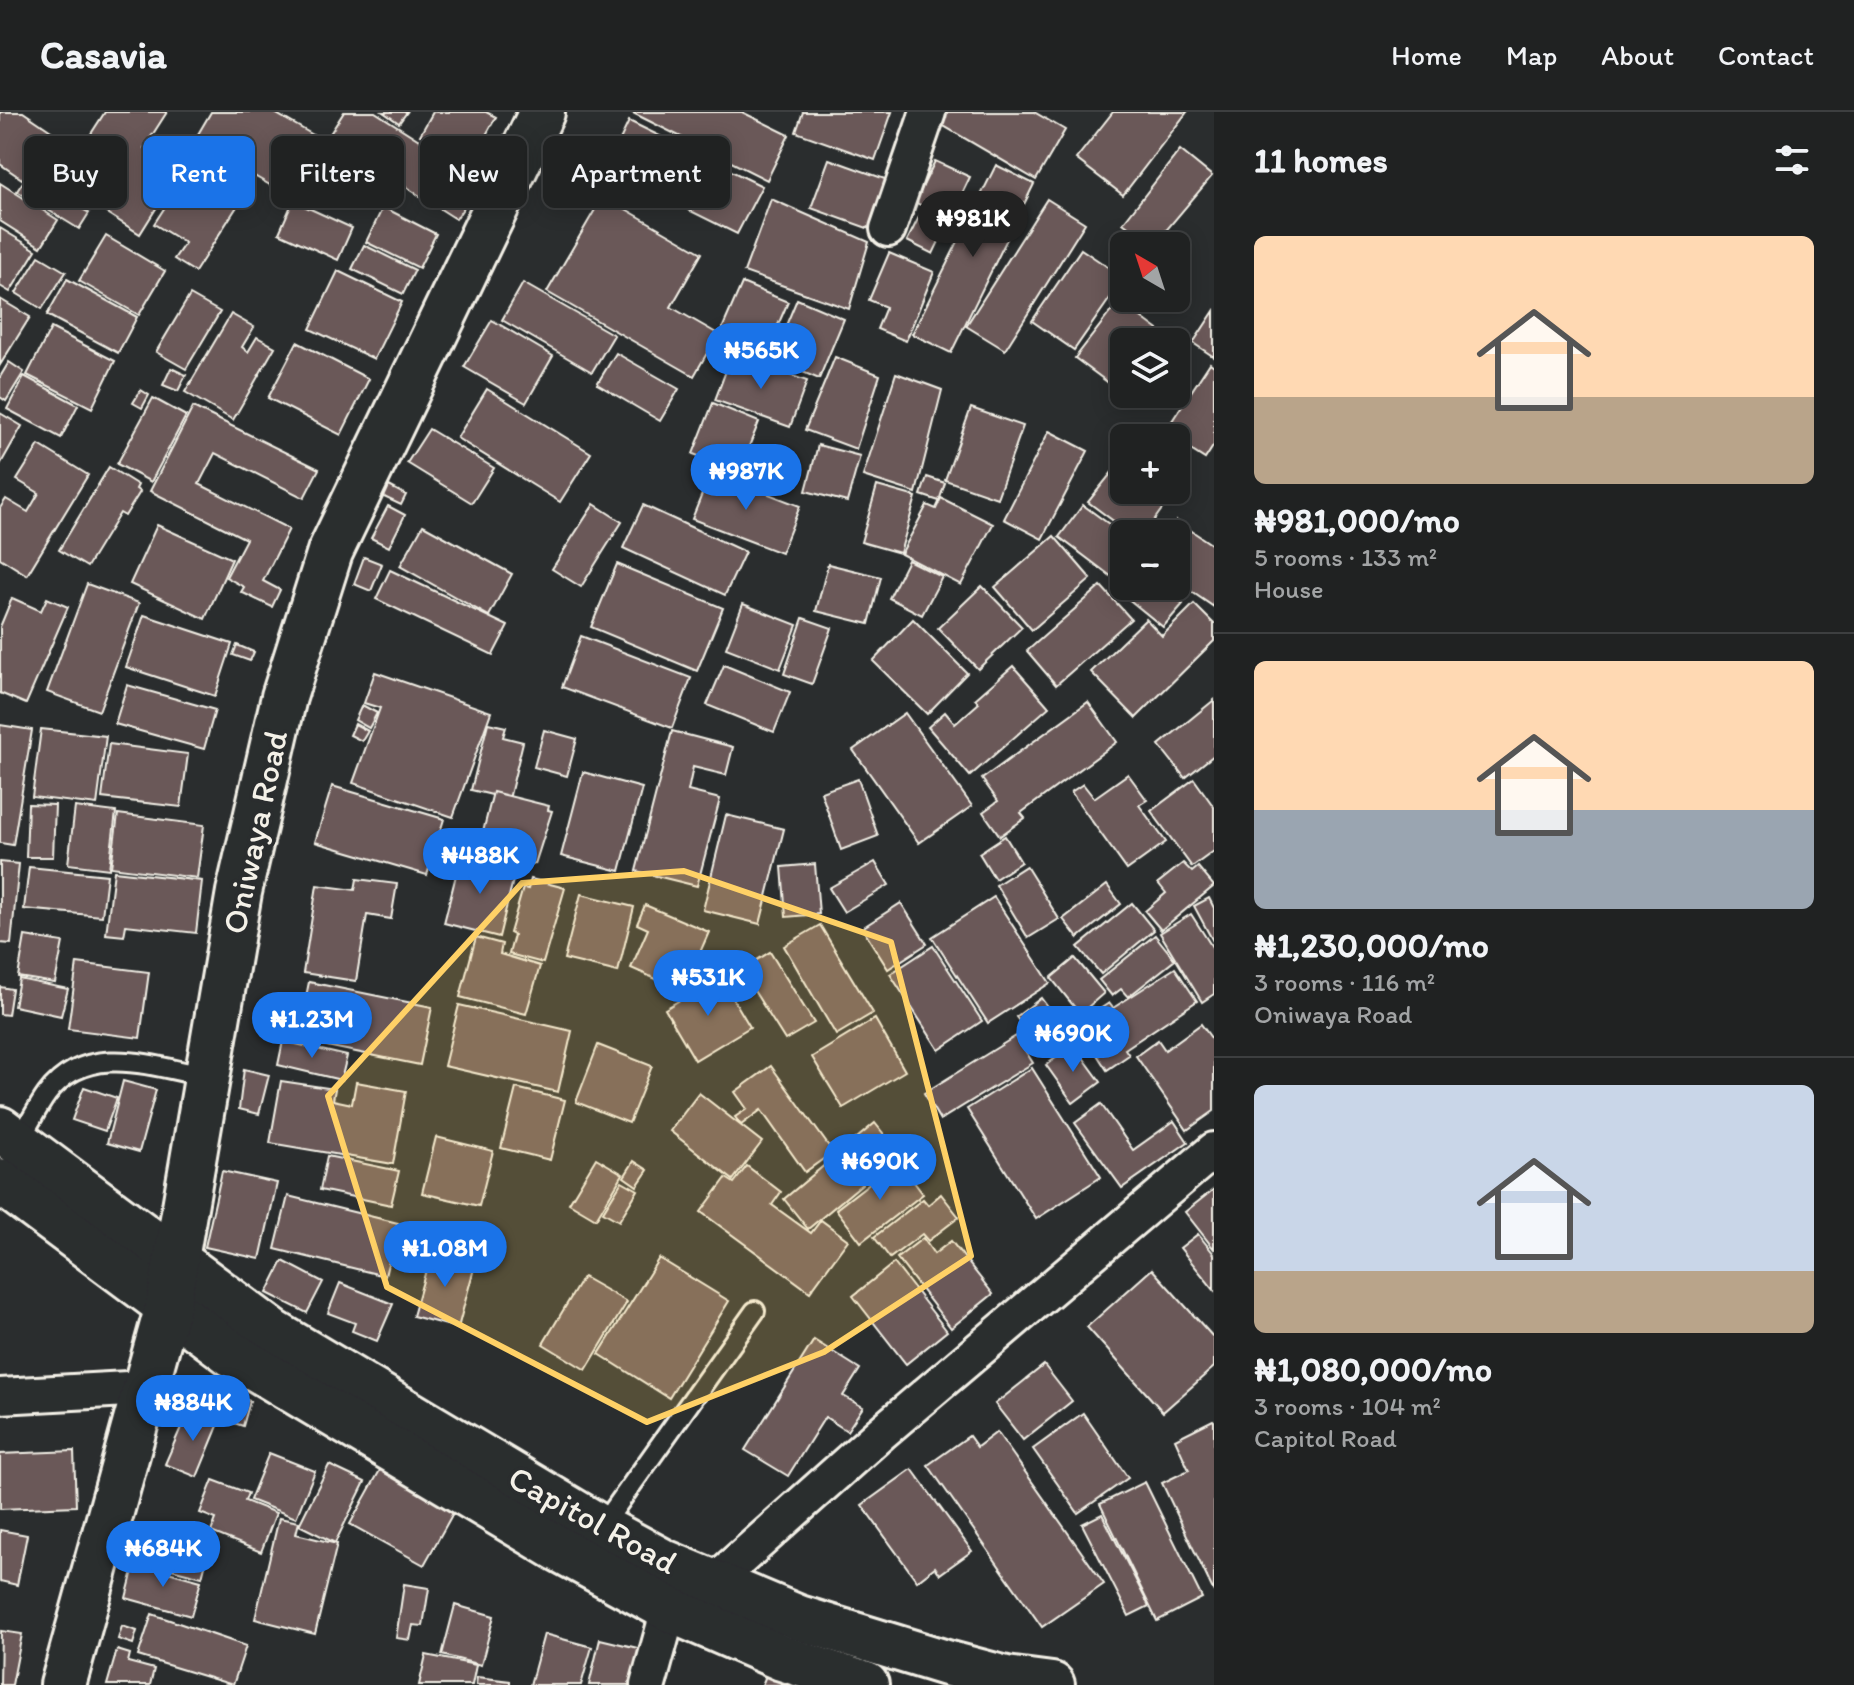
<!DOCTYPE html>
<meta charset="utf-8">
<style>
:root{--surface:#202222;--page:#2d2f2f;--text:#f1f3f6;--muted:#a2a4a5;--line:#3d3f40;--accent:#1a73e8}
body{margin:0;font-family:Itim,sans-serif;background:var(--page);color:var(--text);height:100vh;display:flex;flex-direction:column;font-size:30px;white-space:nowrap}
*{box-sizing:border-box;margin:0}
p{font-size:26px;color:var(--muted)}
.icon{flex:none;width:44px;height:44px;fill:none;stroke:currentColor;stroke-width:2;stroke-linecap:round;stroke-linejoin:round}
.map{position:relative;flex:1;overflow:hidden}
.panel{display:flex;flex-direction:column;background:var(--surface);width:640px}
.panel>*{flex:none}
.banner{position:absolute;left:24px;top:24px;width:760px;height:72px;display:flex;gap:16px}
.needle{width:52px;rotate:321deg}
.controls{position:absolute;left:1110px;top:120px;display:grid;gap:16px}
.controls a{display:grid;place-items:center;width:80px;height:80px;border-radius:12px;background:var(--surface);box-shadow:0 4px 20px #0003,0 0 0 2px var(--line);font-size:40px}
.price{position:absolute;translate:-50% -68px;padding:0 18px;border-radius:28px;background:var(--accent);color:#fff;font-size:26px;line-height:52px;filter:drop-shadow(0 2px 4px #0008)}
.price::after{content:'';position:absolute;left:50%;top:48px;width:24px;height:18px;margin-left:-12px;background:inherit;clip-path:polygon(0 0,100% 0,50% 100%)}
.price.selected{background:#222;color:#fff}
ul{padding:0;list-style:none}
li{display:grid;align-content:center;gap:16px;height:424px;padding:0 40px}
li+li{border-top:2px solid var(--line)}
li span{display:grid;place-items:center;height:248px;border-radius:12px;color:#555}
li>.icon{margin-inline-start:auto}
span .icon{width:144px;height:144px;fill:#fffc;stroke-width:1}
li b{font-size:34px}
h2{display:flex;justify-content:space-between;align-items:center;height:96px;padding:0 40px;font-size:34px}
.pill{padding:0 28px;border-radius:12px;background:var(--surface);box-shadow:0 4px 20px #0003,0 0 0 2px var(--line);font-size:28px;line-height:72px}
.pill.selected{background:var(--accent);color:#fff}
header{display:flex;align-items:center;gap:48px;box-sizing:border-box;height:112px;padding:0 40px;background:var(--surface);border-bottom:2px solid var(--line)}
header strong{font-size:38px}
nav{display:flex;gap:44px;margin-inline-start:auto;font-size:28px}
main{display:flex;flex:1;min-height:0}
.map>svg:first-child{display:block}
</style>
<header>
<strong>Casavia</strong>
<nav><a>Home</a><a>Map</a><a>About</a><a>Contact</a></nav>
</header>
<main>
<div class="map">
<svg width="1214" height="1573" viewBox="0 0 1214 1573">
<rect width="100%" height="100%" fill="#2a2d2e"/>
<filter id="ink" filterUnits="userSpaceOnUse"><feTurbulence type="fractalNoise" baseFrequency=".0125" numOctaves="2"/><feDisplacementMap in="SourceGraphic" scale="16" xChannelSelector="R" yChannelSelector="G"/><feConvolveMatrix kernelMatrix="1 2 1 2 8 2 1 2 1" color-interpolation-filters="sRGB"/></filter>
<g filter="url(#ink)">
<g fill="#6b5958" stroke="#f4f1e8" stroke-width="2">
<path d="M0,0H23L54,21L22,67L0,52Z"/>
<path d="M105,0H167L144,36L180,58L140,122L73,80L101,37L87,28Z"/>
<path d="M211,0H273L315,24L282,80L194,29Z"/>
<path d="M344,0H375L482,68L456,107L328,25Z"/>
<path d="M383,0H407L399,11Z"/>
<path d="M433,0H486L496,5L471,50L420,23Z"/>
<path d="M631,0H742L789,23L767,68Z"/>
<path d="M803,0H892L875,48L796,20Z"/>
<path d="M942,0H1034L1065,18L1036,68L937,10Z"/>
<path d="M1113,0H1187L1123,83L1076,47Z"/>
<path d="M629,9L762,74L737,122L606,57Z"/>
<path d="M1180,38L1212,64L1153,134L1123,111Z"/>
<path d="M829,47L899,72L881,121L811,96Z"/>
<path d="M935,49L970,65L933,142L907,129L924,95L915,90Z"/>
<path d="M996,53L1034,72L951,241L912,222Z"/>
<path d="M31,58L71,83L67,88L89,101L79,117L17,79Z"/>
<path d="M187,61L238,93L195,160L174,147L185,131L154,112Z"/>
<path d="M0,71L58,108L41,135L0,109Z"/>
<path d="M603,84L702,141L671,195L718,222L694,264L547,180Z"/>
<path d="M771,87L869,130L849,197L744,160Z"/>
<path d="M1047,87L1085,111L1005,238L966,214Z"/>
<path d="M293,89L352,116L338,148L279,121Z"/>
<path d="M383,95L436,122L419,156L366,130Z"/>
<path d="M0,116L36,138L10,180L0,174Z"/>
<path d="M106,124L165,159L139,203L79,169Z"/>
<path d="M364,133L415,158L403,182L352,157Z"/>
<path d="M1081,137L1124,166L1074,238L1032,209Z"/>
<path d="M889,141L934,160L906,229L877,217L886,195L869,188Z"/>
<path d="M39,144L66,160L42,197L16,181Z"/>
<path d="M338,159L402,190L374,247L310,217Z"/>
<path d="M67,167L137,205L118,241L47,203Z"/>
<path d="M523,171L614,223L592,260L502,208Z"/>
<path d="M742,171L788,190L765,243L719,224Z"/>
<path d="M190,183L220,200L186,257L156,240Z"/>
<path d="M0,187L30,205L0,253Z"/>
<path d="M797,187L844,207L819,267L772,247Z"/>
<path d="M1119,189L1172,228L1124,230V282H1132L1129,286L1075,246Z"/>
<path d="M1214,199V245L1193,231Z"/>
<path d="M231,202L254,215L242,235L248,240L257,225L275,235L233,308L185,280Z"/>
<path d="M492,208L553,244L526,291L464,255Z"/>
<path d="M51,216L115,249L92,296L27,263Z"/>
<path d="M297,230L369,267L341,323L268,286Z"/>
<path d="M616,241L679,277L660,309L597,272Z"/>
<path d="M732,243L807,269L790,315L715,288Z"/>
<path d="M835,245L880,263L856,337L805,318Z"/>
<path d="M9,250L24,260L6,289L0,285V265Z"/>
<path d="M1210,251L1214,254V333L1205,347L1164,321Z"/>
<path d="M171,256L186,263L178,279L163,273Z"/>
<path d="M896,261L942,278L916,381L863,364Z"/>
<path d="M24,264L78,293L61,326L7,297Z"/>
<path d="M487,277L591,341L560,390L457,326Z"/>
<path d="M141,278L149,283L142,296L133,291Z"/>
<path d="M153,286L186,304L151,370L117,352Z"/>
<path d="M713,291L759,310L739,359L693,342Z"/>
<path d="M193,295L319,357L304,386L215,341L199,372L289,417L263,469L280,478L272,495L241,480L244,475L226,465L246,427L150,379Z"/>
<path d="M971,296L1023,314L997,386L945,368Z"/>
<path d="M0,301L22,314L0,353Z"/>
<path d="M429,317L494,356L472,391L407,351Z"/>
<path d="M1049,319L1088,339L1042,427L1004,407Z"/>
<path d="M39,333L88,363L27,463L0,446V396L6,387L28,400L39,381L17,368Z"/>
<path d="M818,333L860,344L847,390L806,379Z"/>
<path d="M1121,349L1124,378H1160L1170,386L1144,422H1131L1088,390Z"/>
<path d="M109,355L138,373L136,377L140,380L125,404L120,401L87,455L59,438Z"/>
<path d="M711,360L800,394L781,441L692,407Z"/>
<path d="M927,365L945,371L939,389L921,383Z"/>
<path d="M389,374L406,383L401,393L384,385Z"/>
<path d="M877,374L916,385L900,441L861,430Z"/>
<path d="M941,386L993,412L961,473L901,442L927,393L936,397Z"/>
<path d="M594,392L622,410L581,475L552,457Z"/>
<path d="M643,393L745,440L725,483L623,436Z"/>
<path d="M1083,393L1124,423V465L1120,471L1059,425Z"/>
<path d="M388,394L405,403L389,435L371,426Z"/>
<path d="M1177,409L1214,434V495L1176,469V422H1168Z"/>
<path d="M157,413L232,447L205,507L130,472Z"/>
<path d="M423,413L512,462L489,504L400,454Z"/>
<path d="M1054,424L1091,467L1032,518L995,475Z"/>
<path d="M364,445L382,452L371,479L354,472Z"/>
<path d="M908,448L942,465L922,503L889,486Z"/>
<path d="M617,452L723,496L697,559L591,515Z"/>
<path d="M828,452L881,465L869,512L816,499Z"/>
<path d="M390,458L508,514L493,543L376,487Z"/>
<path d="M87,472L139,491L99,599L47,580Z"/>
<path d="M982,474L1022,515L978,557L938,516Z"/>
<path d="M1101,474L1131,507L1056,573L1027,539Z"/>
<path d="M1135,474H1161L1183,492L1163,515L1126,485Z"/>
<path d="M12,486L41,499L47,486L68,495L26,592L0,581V515Z"/>
<path d="M743,492L797,513L780,557L726,536Z"/>
<path d="M1194,492L1214,512V529L1136,606L1091,560L1146,507L1162,524Z"/>
<path d="M144,503L232,532L215,584L126,555Z"/>
<path d="M803,506L832,516L812,572L784,562Z"/>
<path d="M913,507L967,561L927,602L873,549Z"/>
<path d="M581,524L691,566L672,616L562,575Z"/>
<path d="M237,533L254,540L250,549L233,543Z"/>
<path d="M724,553L790,580L774,620L707,593Z"/>
<path d="M1013,554L1049,595L970,664L928,615L945,600L955,612L979,591L975,587Z"/>
<path d="M375,560L491,600L453,705L353,671L380,596L364,591Z"/>
<path d="M127,573L215,598L204,637L115,612Z"/>
<path d="M1214,588V643L1185,666L1159,633Z"/>
<path d="M1088,590L1117,630L1021,701L1025,706L1000,724L983,700L998,689L982,667Z"/>
<path d="M362,593L377,601L369,616L355,608Z"/>
<path d="M905,601L972,694L919,731L853,638Z"/>
<path d="M488,611L506,615L503,625L523,630L509,687L471,678Z"/>
<path d="M355,612L368,619L362,629L350,623Z"/>
<path d="M0,613L32,618L13,733L0,731Z"/>
<path d="M41,617L106,624L97,693L32,685Z"/>
<path d="M544,618L577,627L567,664L534,655Z"/>
<path d="M672,619L733,635L726,663L693,655L688,679L720,687L697,774L636,759Z"/>
<path d="M109,632L188,642L181,695L102,686Z"/>
<path d="M583,660L642,676L620,759L561,744Z"/>
<path d="M1128,662L1147,688L1139,693L1166,730L1127,758L1071,680L1083,672L1094,686Z"/>
<path d="M858,667L878,724L841,738L821,680Z"/>
<path d="M1194,667L1214,695V739L1192,755L1151,699Z"/>
<path d="M332,674L444,707L427,763L315,730Z"/>
<path d="M493,680L549,694L548,698L552,699L535,752L487,740L490,730L481,728Z"/>
<path d="M28,692L55,693L53,745H26Z"/>
<path d="M75,695L116,700L109,757L68,752Z"/>
<path d="M118,702L204,713L197,766L111,755Z"/>
<path d="M726,703L784,717L760,812L703,798Z"/>
<path d="M1005,724L1021,750L995,767L979,741Z"/>
<path d="M461,743L516,756L499,825L444,811Z"/>
<path d="M0,750L19,752L11,832L0,831Z"/>
<path d="M875,750L889,773L844,800L829,776Z"/>
<path d="M1183,751L1192,760L1198,755L1214,774L1161,818L1145,799L1166,781L1158,771Z"/>
<path d="M815,752L819,802L786,805L782,755Z"/>
<path d="M1026,754L1059,807L1028,826L996,773Z"/>
<path d="M29,755L107,763L102,804L24,797Z"/>
<path d="M114,759L202,769L196,821L126,813L124,824L106,822Z"/>
<path d="M357,767L397,772L391,807L367,803L356,869L303,861L317,773L355,778Z"/>
<path d="M531,767L565,776L543,851L509,842L514,823L510,821L523,776L528,777Z"/>
<path d="M1107,773L1121,792L1078,826L1063,807Z"/>
<path d="M581,782L634,795L618,860L564,847Z"/>
<path d="M994,785L1050,871L988,911L932,825Z"/>
<path d="M1209,786L1214,796V831L1194,794Z"/>
<path d="M901,791L927,832L888,857L862,816Z"/>
<path d="M1132,791L1154,818L1101,862L1078,835Z"/>
<path d="M645,793L709,820L683,879L631,856L648,817L637,812Z"/>
<path d="M1191,802L1214,838V882L1202,890L1160,821Z"/>
<path d="M820,813L873,901L836,923L784,834Z"/>
<path d="M1155,823L1175,848L1128,885L1121,877L1112,884L1099,868Z"/>
<path d="M25,824L63,830L55,871L18,865Z"/>
<path d="M476,825L502,832L500,842L540,854L526,902L460,885Z"/>
<path d="M933,834L982,909L939,938L890,862Z"/>
<path d="M770,840L814,911L785,928L741,858Z"/>
<path d="M1075,846L1104,881L1080,902L1051,866Z"/>
<path d="M77,851L149,860L140,926L68,917Z"/>
<path d="M1175,856L1197,889L1125,937L1129,943L1107,958L1077,912L1109,891L1113,896Z"/>
<path d="M720,864L750,915L695,948L665,897Z"/>
<path d="M19,867L68,877L61,904L14,894Z"/>
<path d="M309,870L432,895L420,953L297,928Z"/>
<path d="M0,875L12,877L8,903L0,902Z"/>
<path d="M1041,886L1062,914L1037,933L1016,905Z"/>
<path d="M459,893L572,919L558,980L444,954Z"/>
<path d="M875,907L905,959L843,996L812,945Z"/>
<path d="M1201,912L1214,930V999L1187,1018L1136,944L1158,928L1165,938Z"/>
<path d="M1016,924L1033,951L940,1008L924,981Z"/>
<path d="M283,929L347,944L341,968L278,953Z"/>
<path d="M598,933L652,954L629,1011L576,990Z"/>
<path d="M1074,933L1101,970L1073,991L1046,953Z"/>
<path d="M771,954L833,1040L805,1060L761,998L741,1013L735,1005L747,997L735,980Z"/>
<path d="M1032,956L1101,1065L1036,1107L967,997Z"/>
<path d="M244,957L269,963L259,1002L239,997Z"/>
<path d="M123,969L156,978L139,1040L107,1031Z"/>
<path d="M281,969L335,977L333,988L352,992L356,970L406,979L393,1052L270,1031Z"/>
<path d="M84,975L117,986L105,1019L72,1008Z"/>
<path d="M516,976L565,988L550,1048L501,1036Z"/>
<path d="M699,981L762,1030L733,1068L670,1019Z"/>
<path d="M1101,992L1133,1038L1174,1009L1188,1030L1122,1076L1075,1011Z"/>
<path d="M875,1011L899,1041L808,1117L784,1087Z"/>
<path d="M436,1025L493,1039L479,1094L422,1081Z"/>
<path d="M327,1044L399,1059L391,1093L320,1078Z"/>
<path d="M596,1046L623,1062L596,1107L569,1091Z"/>
<path d="M634,1049L648,1058L637,1074L624,1065Z"/>
<path d="M898,1049L923,1082L861,1130L836,1097Z"/>
<path d="M747,1054L781,1080L772,1093L811,1121L821,1108L848,1128L810,1180L701,1100L726,1066L734,1071Z"/>
<path d="M222,1059L277,1071L260,1147L205,1135Z"/>
<path d="M622,1069L638,1078L619,1109L603,1100Z"/>
<path d="M1214,1077V1137L1185,1100Z"/>
<path d="M941,1082L959,1105L928,1129L922,1122L890,1146L874,1125L923,1087L928,1093Z"/>
<path d="M288,1084L398,1111L385,1164L275,1137Z"/>
<path d="M1198,1122L1214,1142V1178L1180,1136Z"/>
<path d="M923,1126L934,1142L951,1129L993,1182L951,1216L897,1146Z"/>
<path d="M432,1137L476,1149L458,1216L413,1204Z"/>
<path d="M659,1146L729,1189L669,1286L599,1242Z"/>
<path d="M283,1149L323,1170L307,1201L267,1181Z"/>
<path d="M894,1151L947,1219L906,1252L853,1184Z"/>
<path d="M1152,1157L1214,1226V1255L1163,1300L1087,1215Z"/>
<path d="M583,1165L627,1190L586,1258L543,1232Z"/>
<path d="M340,1171L393,1192L377,1229L352,1219L355,1211L328,1201Z"/>
<path d="M814,1228L860,1257L843,1284L863,1295L847,1319L825,1305L788,1364L745,1338Z"/>
<path d="M1044,1253L1072,1289L1023,1328L995,1292Z"/>
<path d="M232,1284L250,1289L243,1314L225,1308Z"/>
<path d="M189,1297L220,1309L197,1365L165,1352Z"/>
<path d="M1083,1301L1128,1366L1078,1401L1033,1337Z"/>
<path d="M1213,1308L1214,1309V1480L1162,1371L1189,1358L1175,1327Z"/>
<path d="M997,1320L1104,1472L1042,1515L928,1353L969,1324L977,1335Z"/>
<path d="M74,1339L76,1394L0,1397V1342Z"/>
<path d="M269,1341L315,1359L296,1406L250,1388Z"/>
<path d="M384,1351L458,1392L424,1453L350,1412Z"/>
<path d="M329,1353L365,1370L335,1431L299,1413Z"/>
<path d="M912,1357L972,1439L940,1462L935,1455L917,1469L862,1393Z"/>
<path d="M213,1368L248,1381L245,1389L276,1401L261,1440L211,1420L216,1407L200,1401Z"/>
<path d="M1145,1370L1202,1486L1157,1509L1100,1392Z"/>
<path d="M1102,1402L1149,1494L1129,1504L1082,1412Z"/>
<path d="M279,1406L299,1410L296,1422L337,1432L315,1522L255,1507Z"/>
<path d="M177,1414L213,1423L202,1465L137,1448L145,1416L175,1423Z"/>
<path d="M0,1418L27,1423L17,1473L0,1469Z"/>
<path d="M135,1451L201,1469L191,1504L126,1486Z"/>
<path d="M404,1472L429,1476L423,1514L413,1513L410,1528L396,1526Z"/>
<path d="M455,1493L494,1504L481,1553L442,1543Z"/>
<path d="M152,1502L246,1534L233,1573L138,1544Z"/>
<path d="M122,1514L137,1519L133,1532L118,1527Z"/>
<path d="M1,1519L22,1522L12,1573H0Z"/>
<path d="M544,1522L592,1535L581,1573H530Z"/>
<path d="M600,1527L646,1538L638,1573H589Z"/>
<path d="M117,1538L130,1542L128,1550L154,1557L150,1573H107Z"/>
<path d="M426,1543L476,1553L472,1573H419Z"/>
<path d="M770,1554L793,1564L789,1573H762Z"/>
<path d="M477,1565L510,1569V1573H476Z"/>
</g>
<g fill="none" stroke-linecap="round" stroke-linejoin="round">
<g stroke="#f4f1e8" stroke-width="24">
<g id="service">
<path d="M18,1030C28,1015 36,997 47,982C87,929 152,954 207,965"/>
<path d="M601,1416L755,1199"/>
</g>
</g>
<g stroke="#f4f1e8" stroke-width="40">
<g id="minor">
<path d="M888,117L928,0"/>
<path d="M0,1284L146,1276"/>
<path d="M712,1472L881,1321L1214,1038"/>
<path d="M648,1573L669,1497"/>
</g>
</g>
<g stroke="#f4f1e8" stroke-width="50">
<g id="secondary">
<path d="M0,1017L274,1221L601,1416L664,1450L799,1506L946,1551L1006,1567L1052,1573"/>
<path d="M0,1069L232,1242L559,1437L669,1497L782,1546L866,1573"/>
<path d="M63,1573L168,1194L239,780L284,585L330,440L542,0"/>
</g>
</g>
<use href="#service" stroke="#2a2d2e" stroke-width="18"/>
<use href="#minor" stroke="#2a2d2e" stroke-width="34"/>
<use href="#secondary" stroke="#2a2d2e" stroke-width="44"/>
</g>
</g>
<path fill="#ffd166" fill-opacity="0.2" stroke="#ffd166" stroke-width="6" stroke-linejoin="round" d="M684,759L891,830L971,1144L824,1240L647,1310L387,1175L328,984L522,771Z"/>
<g text-anchor="middle" dominant-baseline="central" stroke-width="7" stroke-linejoin="round" paint-order="stroke">
<g font-size="34" fill="#f4f1e8" stroke="#2a2d2e">
<text transform="translate(255 720) rotate(-78)">Oniwaya Road</text>
<text transform="translate(593 1408) rotate(29)">Capitol Road</text>
</g>
</g>
</svg>
<div class="controls">
<a><svg class="needle" viewBox="-14 -14 28 28"><path d="M0-13l5 13h-10z" fill="#e53935"/><path d="M0 13l5-13h-10z" fill="#a2a4a5"/></svg></a>
<a><svg class="icon" aria-label="layers" viewBox="0 0 24 24"><path d="M12 4l9 5-9 5-9-5zM3 14l9 5 9-5"/></svg></a>
<a>+</a>
<a>−</a>
</div>
<b class="price selected" style="left:973px;top:147px">₦981K</b>
<b class="price" style="left:761px;top:279px">₦565K</b>
<b class="price" style="left:746px;top:400px">₦987K</b>
<b class="price" style="left:480px;top:784px">₦488K</b>
<b class="price" style="left:708px;top:906px">₦531K</b>
<b class="price" style="left:312px;top:948px">₦1.23M</b>
<b class="price" style="left:1073px;top:962px">₦690K</b>
<b class="price" style="left:880px;top:1090px">₦690K</b>
<b class="price" style="left:445px;top:1177px">₦1.08M</b>
<b class="price" style="left:193px;top:1331px">₦884K</b>
<b class="price" style="left:163px;top:1477px">₦684K</b>
<div class="banner">
<a class="pill">Buy</a>
<a class="pill selected">Rent</a>
<a class="pill">Filters</a>
<a class="pill">New</a>
<a class="pill">Apartment</a>
</div>
</div>
<section class="panel">
<h2>11 homes<svg class="icon" aria-label="filters" viewBox="0 0 24 24"><path d="M4 7h16M4 17h16"/><circle cx="9" cy="7" r="2"/><circle cx="15" cy="17" r="2"/></svg></h2>
<ul>
<li><span style="background:linear-gradient(#ffd9b3 65%,#b9a48a 0)"><svg class="icon" aria-label="home" viewBox="0 0 24 24"><path d="M3 11l9-7 9 7M6 9v11h12V9"/></svg></span><div><b>₦981,000/mo</b><p>5 rooms · 133 m²</p><p>House</p></div></li>
<li><span style="background:linear-gradient(#ffd9b3 60%,#9aa5b1 0)"><svg class="icon" aria-label="home" viewBox="0 0 24 24"><path d="M3 11l9-7 9 7M6 9v11h12V9"/></svg></span><div><b>₦1,230,000/mo</b><p>3 rooms · 116 m²</p><p>Oniwaya Road</p></div></li>
<li><span style="background:linear-gradient(#c9d6e8 75%,#b9a48a 0)"><svg class="icon" aria-label="home" viewBox="0 0 24 24"><path d="M3 11l9-7 9 7M6 9v11h12V9"/></svg></span><div><b>₦1,080,000/mo</b><p>3 rooms · 104 m²</p><p>Capitol Road</p></div></li>
</ul>
</section>
</main>
